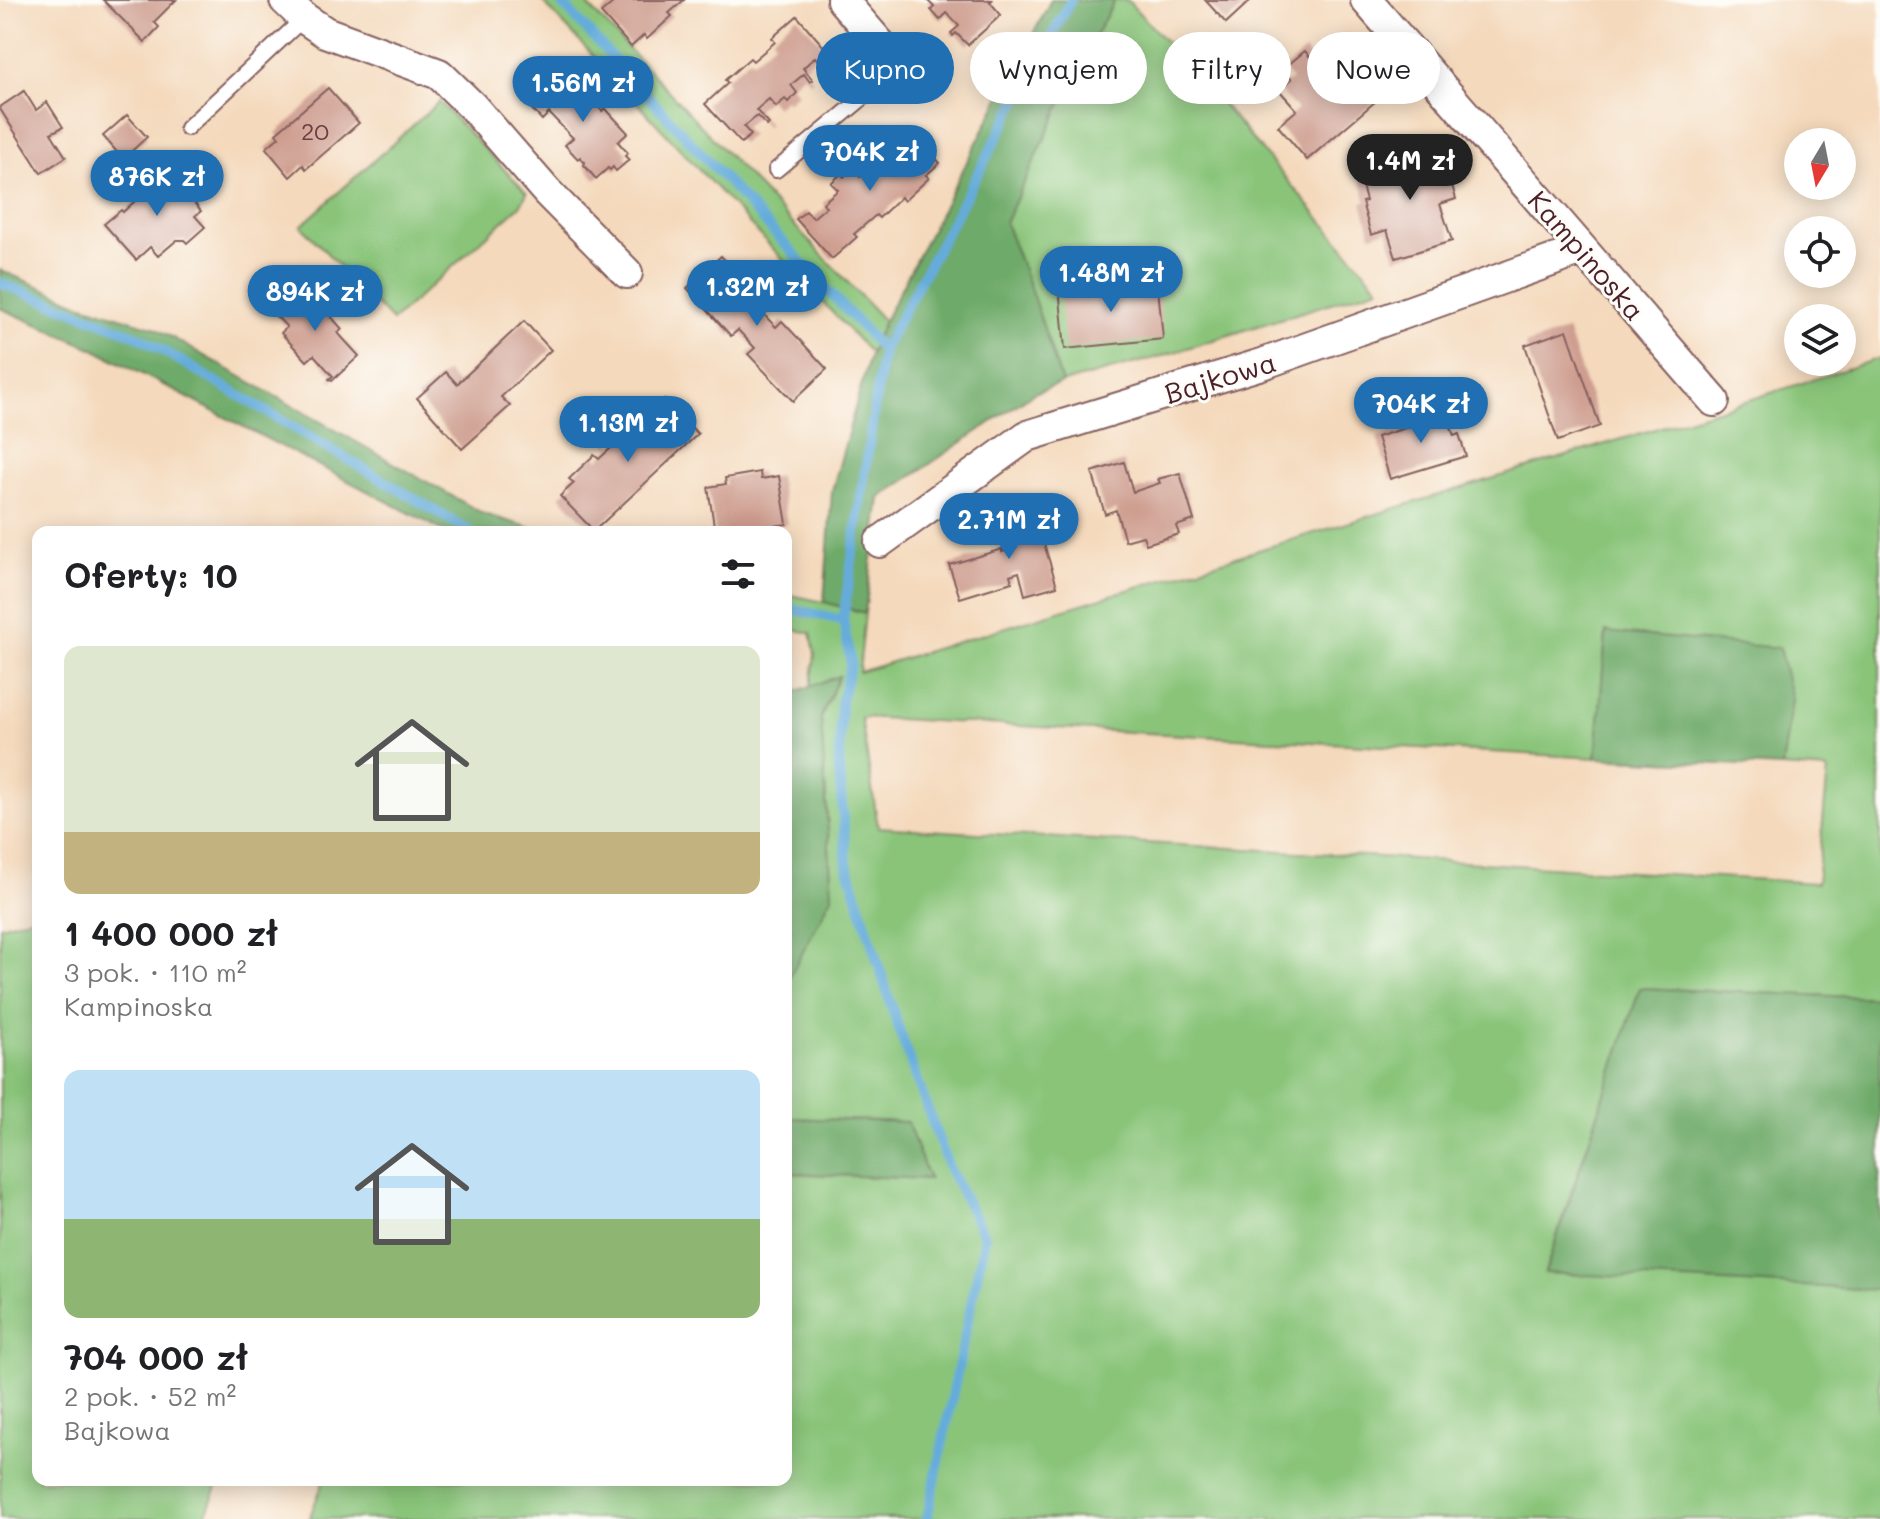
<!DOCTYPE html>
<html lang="pl">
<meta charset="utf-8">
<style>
:root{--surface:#fff;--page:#f6f6f6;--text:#202124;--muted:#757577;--accent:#1f6fb2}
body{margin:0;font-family:Mali,sans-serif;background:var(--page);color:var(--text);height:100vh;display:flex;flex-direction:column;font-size:30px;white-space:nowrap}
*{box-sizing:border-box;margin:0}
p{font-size:26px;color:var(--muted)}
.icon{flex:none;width:44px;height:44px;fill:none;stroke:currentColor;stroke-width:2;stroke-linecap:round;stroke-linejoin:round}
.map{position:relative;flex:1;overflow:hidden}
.drawer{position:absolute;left:32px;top:526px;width:760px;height:960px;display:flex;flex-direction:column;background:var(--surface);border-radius:16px;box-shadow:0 4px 20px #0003}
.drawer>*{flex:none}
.hud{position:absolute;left:816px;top:32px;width:760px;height:72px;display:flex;gap:16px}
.needle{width:52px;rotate:190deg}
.fabs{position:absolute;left:1784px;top:128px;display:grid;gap:16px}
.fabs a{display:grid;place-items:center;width:72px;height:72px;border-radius:50%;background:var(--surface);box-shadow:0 4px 20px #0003;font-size:40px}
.price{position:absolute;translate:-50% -68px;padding:0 18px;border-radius:28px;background:var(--accent);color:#fff;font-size:26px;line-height:52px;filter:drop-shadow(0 2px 4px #0008)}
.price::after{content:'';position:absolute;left:50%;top:48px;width:24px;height:18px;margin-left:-12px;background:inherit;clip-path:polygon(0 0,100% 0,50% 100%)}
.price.active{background:#222;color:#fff}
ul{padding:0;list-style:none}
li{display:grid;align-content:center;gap:16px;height:424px;padding:0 32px}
li span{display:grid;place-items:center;height:248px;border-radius:16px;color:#555}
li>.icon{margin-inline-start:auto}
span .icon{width:144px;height:144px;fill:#fffc;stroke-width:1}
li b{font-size:34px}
h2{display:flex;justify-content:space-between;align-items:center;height:96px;padding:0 32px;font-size:34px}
.chip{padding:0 28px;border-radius:36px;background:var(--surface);box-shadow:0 4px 20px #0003;font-size:28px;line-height:72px}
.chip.active{background:var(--accent);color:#fff}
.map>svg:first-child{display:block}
</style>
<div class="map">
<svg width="1880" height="1519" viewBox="0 0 1880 1519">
<rect width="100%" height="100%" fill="#fdfcf7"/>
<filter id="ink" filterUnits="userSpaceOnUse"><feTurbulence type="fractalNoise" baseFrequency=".0125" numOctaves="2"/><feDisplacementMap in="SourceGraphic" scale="16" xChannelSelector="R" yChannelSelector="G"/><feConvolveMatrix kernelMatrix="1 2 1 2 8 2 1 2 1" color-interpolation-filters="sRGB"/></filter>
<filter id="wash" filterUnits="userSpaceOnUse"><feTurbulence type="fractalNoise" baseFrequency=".006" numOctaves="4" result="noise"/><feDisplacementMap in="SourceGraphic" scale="32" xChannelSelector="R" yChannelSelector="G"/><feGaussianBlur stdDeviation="1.8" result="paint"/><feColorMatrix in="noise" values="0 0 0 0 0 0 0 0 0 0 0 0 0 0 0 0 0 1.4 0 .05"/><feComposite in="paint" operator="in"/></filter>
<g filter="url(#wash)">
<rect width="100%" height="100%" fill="#f4d9bc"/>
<g fill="#89c479" stroke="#6a7252" stroke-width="2" fill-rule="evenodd">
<path d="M541,0H583L884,321L870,353Z"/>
<path d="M1115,0H1127L1201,79L1379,288L1162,356L1062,383L1031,290L1005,223L1082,59Z"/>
<path d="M439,102L527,193L520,206L392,321L301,226Z"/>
<path d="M1880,358V998L1640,988L1545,1272L1880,1290V1519H309L324,1480H786V1173L928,1179L907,1122L786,1118V984L832,896L821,717L839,677L811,687L815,654L811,633L786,628V594L824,602L865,613L859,672L1730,406ZM1606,632L1792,699L1782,767L1828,770L1817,883L878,827L861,717L1596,758Z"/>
<path d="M38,915V1480H220L204,1519H0V926Z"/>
</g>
<g fill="#6eaa69" stroke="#5c644a" stroke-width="2">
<path d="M1051,0H1115L1082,59L1005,223L1031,290L1062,383L1034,393L880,498L865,613L824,602L832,491L870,354L884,321Z"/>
<path d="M0,270L83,305L155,328L484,514L545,532H446L94,349L0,308Z"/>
<path d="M1606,632L1779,648L1792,699L1782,767L1596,758Z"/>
<path d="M839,676L821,717L832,896L786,984V695Z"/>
<path d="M1640,988L1880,998V1290L1545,1273Z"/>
<path d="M786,1118L907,1122L929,1179L786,1173Z"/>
</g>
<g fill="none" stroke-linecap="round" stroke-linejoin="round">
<g stroke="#65acdb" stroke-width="10">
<path d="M559,0L883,350"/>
<path d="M0,283L138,336L471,532"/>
<path d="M786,608L843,620"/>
<path d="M927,1519L985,1237L950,1171L899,1030L847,864L839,768L841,701L851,663L843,620L883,350L1071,0"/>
</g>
</g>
<g id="blocks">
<g fill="#ce9d8f">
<path d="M103,0H176L154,22L159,27L145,42Z"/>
<path d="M612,0H684L669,13L672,16L647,39L644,35L631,47L601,13L614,2Z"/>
<path d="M927,0H992L990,2L1001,15L968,45L956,33L953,36L951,33L959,26L947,13L940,20L931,10L934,7Z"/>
<path d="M1205,0H1251L1226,23Z"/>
<path d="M797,16L832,56L822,65L815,57L803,68L813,80L810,82L804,74L791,85L797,93L788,102L785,99L776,107L769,99L756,110L769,124L767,126L757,116L744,127L751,135L741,143L705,104L728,83L725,80L750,58L753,61L775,42L772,38Z"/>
<path d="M1305,51L1329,79L1327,81L1336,92L1354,76L1376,101L1307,160L1278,126L1297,110L1279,90L1292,79L1283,69Z"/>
<path d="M567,68L595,98L592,100L602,111L605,108L628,133L618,142L628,153L625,156L629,160L616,171L613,167L610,170L608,168L596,179L584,165L585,163L580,157L578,159L565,145L573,138L549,113L542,120L528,105Z"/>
<path d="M328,88L359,123L306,169L303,165L290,177L266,148L279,137L276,133Z"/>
<path d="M24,91L36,110L47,102L63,127L51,133L66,157L41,173L0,109V107Z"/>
<path d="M127,115L147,137L123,159L103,136Z"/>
<path d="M913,133L940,163L926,175L929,178L904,201L901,197L879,218L876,215L854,234L857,237L832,259L796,219L806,211L813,218L826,207L823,203L838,190L831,183L841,174L844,177L853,169L860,177L873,165L863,154L877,141L884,149L894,140L899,145Z"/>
<path d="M1435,145L1442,170L1447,168L1456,199L1440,204L1452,241L1396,258L1387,230L1371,235L1362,202L1366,201L1360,179L1395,168L1392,158Z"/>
<path d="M169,167L189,190L186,193L201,211L195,216L205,227L187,243L184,240H177L158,256L150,247L136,260L104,224L121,210L123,212L148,189L146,187Z"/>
<path d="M721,256L766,303L760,309L768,319L776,327L782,321L827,369L793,401L748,354L755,348L738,330L731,336L687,288Z"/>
<path d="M1157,278L1163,339L1065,349L1059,288Z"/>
<path d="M305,287L342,329L338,333L359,356L332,381L329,379L333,376L314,355L307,361L281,333L287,327L274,314L276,306L282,301H289Z"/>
<path d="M524,321L551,350L501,397L510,406L462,449L417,398L446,372L457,384Z"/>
<path d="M1567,330L1600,426L1558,441L1525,345Z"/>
<path d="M664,399L698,434L594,531L560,496L574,483L569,479L594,455L599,459L611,448L606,443L609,442L613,446L625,435L621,430L646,406L651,411Z"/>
<path d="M1444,407L1454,436L1459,434L1466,456L1390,479L1377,437L1418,424L1415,416Z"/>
<path d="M1124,462L1133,492L1160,483L1158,479L1180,473L1194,520L1176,526L1179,534L1146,544L1143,536L1125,541L1116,510L1105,514L1092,472Z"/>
<path d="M760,472L761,479L779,476L787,524L736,532H715L708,487L726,484L725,478Z"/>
<path d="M1033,508L1057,586L1025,595L1019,572L1010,575L1012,582L960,598L949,565L1002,549V552L1011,549L1002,518Z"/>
</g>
</g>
</g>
<g filter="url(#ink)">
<use href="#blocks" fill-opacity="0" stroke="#86605e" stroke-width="2"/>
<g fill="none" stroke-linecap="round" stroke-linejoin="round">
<g stroke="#86605e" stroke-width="18">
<g id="lane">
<path d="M187,128L304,18"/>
<path d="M776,170L900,67"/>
</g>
</g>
<g stroke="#86605e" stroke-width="34">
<g id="street">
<path d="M285,0L304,18L325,32L439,74L473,107L547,192L627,273"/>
<path d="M842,0L900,67"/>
<path d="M1366,0L1714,401"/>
<path d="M880,542L1027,436L1265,363L1582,250"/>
</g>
</g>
<use href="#lane" stroke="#fff" stroke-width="14"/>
<use href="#street" stroke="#fff" stroke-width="30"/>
</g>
</g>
<g text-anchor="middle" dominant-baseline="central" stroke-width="6" stroke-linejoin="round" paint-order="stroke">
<g font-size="24" fill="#6b3e44">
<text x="315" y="130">20</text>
</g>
<g font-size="28" fill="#4a1f2b" stroke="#fdfcf7">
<text transform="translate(1587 255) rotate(49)">Kampinoska</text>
<text transform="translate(1220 377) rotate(-17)">Bajkowa</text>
</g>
</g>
</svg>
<div class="fabs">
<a><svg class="needle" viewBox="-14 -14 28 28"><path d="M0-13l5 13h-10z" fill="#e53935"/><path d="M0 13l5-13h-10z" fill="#757577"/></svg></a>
<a><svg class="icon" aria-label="locate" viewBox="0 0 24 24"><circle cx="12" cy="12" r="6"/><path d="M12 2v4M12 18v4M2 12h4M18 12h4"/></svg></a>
<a><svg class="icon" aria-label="layers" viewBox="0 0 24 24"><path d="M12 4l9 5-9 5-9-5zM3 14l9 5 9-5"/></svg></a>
</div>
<b class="price" style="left:583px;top:124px">1.56M zł</b>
<b class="price" style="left:870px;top:193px">704K zł</b>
<b class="price active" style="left:1410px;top:202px">1.4M zł</b>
<b class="price" style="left:157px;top:218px">876K zł</b>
<b class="price" style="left:1111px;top:314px">1.48M zł</b>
<b class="price" style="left:757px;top:328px">1.32M zł</b>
<b class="price" style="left:315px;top:333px">894K zł</b>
<b class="price" style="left:1421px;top:445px">704K zł</b>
<b class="price" style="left:628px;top:464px">1.13M zł</b>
<b class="price" style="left:1009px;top:561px">2.71M zł</b>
<div class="hud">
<a class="chip active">Kupno</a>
<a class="chip">Wynajem</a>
<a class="chip">Filtry</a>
<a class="chip">Nowe</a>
</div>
<section class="drawer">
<h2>Oferty: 10<svg class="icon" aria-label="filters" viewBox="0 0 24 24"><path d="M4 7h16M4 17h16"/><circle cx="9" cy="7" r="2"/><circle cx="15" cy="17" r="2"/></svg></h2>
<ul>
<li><span style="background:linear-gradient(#dfe7d0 75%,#c2b280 0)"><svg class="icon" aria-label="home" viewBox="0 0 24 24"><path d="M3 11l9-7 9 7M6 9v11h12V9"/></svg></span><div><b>1 400 000 zł</b><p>3 pok. · 110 m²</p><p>Kampinoska</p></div></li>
<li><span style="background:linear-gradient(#bfe0f5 60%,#8fb573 0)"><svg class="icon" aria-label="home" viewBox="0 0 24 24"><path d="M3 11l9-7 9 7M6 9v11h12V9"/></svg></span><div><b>704 000 zł</b><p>2 pok. · 52 m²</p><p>Bajkowa</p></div></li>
</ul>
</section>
</div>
